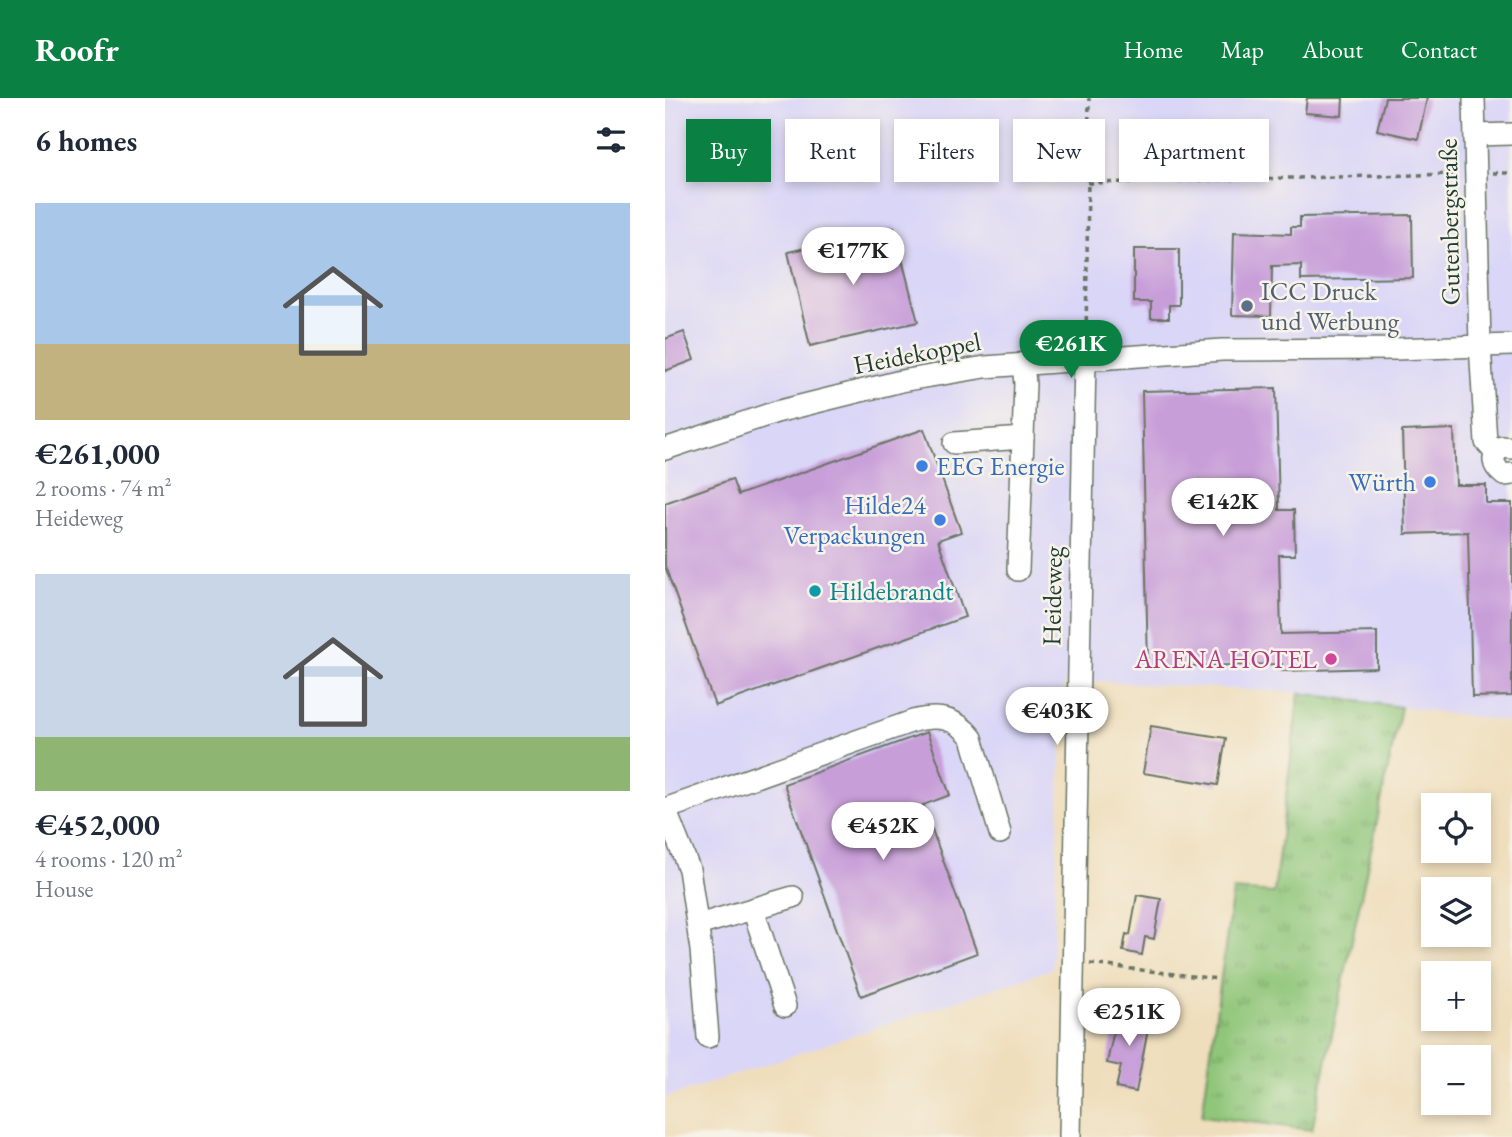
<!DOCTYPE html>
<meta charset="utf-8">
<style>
:root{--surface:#fff;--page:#f6f6f7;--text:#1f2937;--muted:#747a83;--accent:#0b8043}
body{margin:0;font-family:"EB Garamond",serif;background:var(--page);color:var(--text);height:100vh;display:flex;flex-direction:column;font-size:26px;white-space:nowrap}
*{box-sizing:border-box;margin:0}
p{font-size:23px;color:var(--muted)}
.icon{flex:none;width:38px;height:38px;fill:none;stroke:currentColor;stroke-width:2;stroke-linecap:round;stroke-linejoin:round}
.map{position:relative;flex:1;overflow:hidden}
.details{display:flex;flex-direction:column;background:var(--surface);width:665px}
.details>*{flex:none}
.banner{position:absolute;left:21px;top:21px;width:665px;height:63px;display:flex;gap:14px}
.tools{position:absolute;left:756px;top:695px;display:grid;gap:14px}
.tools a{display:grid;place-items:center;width:70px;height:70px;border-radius:0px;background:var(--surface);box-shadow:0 4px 10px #0003;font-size:35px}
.price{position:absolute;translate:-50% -60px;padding:0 16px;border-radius:24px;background:#fff;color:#222;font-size:23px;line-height:46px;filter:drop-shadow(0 2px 4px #0008)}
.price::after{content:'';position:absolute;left:50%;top:42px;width:21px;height:16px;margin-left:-10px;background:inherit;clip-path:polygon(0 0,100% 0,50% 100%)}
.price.selected{background:var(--accent);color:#fff}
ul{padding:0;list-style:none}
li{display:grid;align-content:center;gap:14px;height:371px;padding:0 35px}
li span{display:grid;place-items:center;height:217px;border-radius:0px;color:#555}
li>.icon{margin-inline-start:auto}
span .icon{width:126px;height:126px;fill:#fffc;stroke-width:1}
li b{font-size:30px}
h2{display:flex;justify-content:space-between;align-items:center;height:84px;padding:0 35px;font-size:30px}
.tag{padding:0 24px;border-radius:0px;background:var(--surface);box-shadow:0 4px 10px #0003;font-size:24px;line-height:63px}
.tag.selected{background:var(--accent);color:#fff}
header{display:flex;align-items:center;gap:42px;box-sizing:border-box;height:98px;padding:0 35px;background:var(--accent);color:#fff}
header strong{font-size:33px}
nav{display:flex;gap:38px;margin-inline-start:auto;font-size:24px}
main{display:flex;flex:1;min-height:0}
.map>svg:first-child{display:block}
</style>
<header>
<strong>Roofr</strong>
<nav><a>Home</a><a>Map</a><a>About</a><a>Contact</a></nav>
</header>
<main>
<section class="details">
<h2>6 homes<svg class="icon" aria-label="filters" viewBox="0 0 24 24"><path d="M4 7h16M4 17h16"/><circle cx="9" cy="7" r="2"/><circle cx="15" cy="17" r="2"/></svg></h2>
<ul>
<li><span style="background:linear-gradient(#a9c7e8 65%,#c2b280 0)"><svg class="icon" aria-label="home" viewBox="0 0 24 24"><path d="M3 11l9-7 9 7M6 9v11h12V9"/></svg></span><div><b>€261,000</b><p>2 rooms · 74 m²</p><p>Heideweg</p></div></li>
<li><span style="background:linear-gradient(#c9d6e8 75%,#8fb573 0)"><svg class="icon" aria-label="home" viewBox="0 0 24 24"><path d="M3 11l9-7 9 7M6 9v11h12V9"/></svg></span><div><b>€452,000</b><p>4 rooms · 120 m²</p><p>House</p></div></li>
</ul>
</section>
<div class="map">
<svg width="847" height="1039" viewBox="0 0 847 1039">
<defs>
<pattern id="grass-tufts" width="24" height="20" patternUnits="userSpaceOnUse" patternTransform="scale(1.75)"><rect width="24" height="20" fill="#90c679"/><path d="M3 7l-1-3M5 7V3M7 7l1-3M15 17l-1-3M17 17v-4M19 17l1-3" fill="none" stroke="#75a264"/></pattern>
</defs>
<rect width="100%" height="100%" fill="#f7f3e8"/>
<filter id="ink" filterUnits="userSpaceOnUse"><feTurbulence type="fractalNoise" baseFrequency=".0143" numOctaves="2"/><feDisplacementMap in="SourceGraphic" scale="14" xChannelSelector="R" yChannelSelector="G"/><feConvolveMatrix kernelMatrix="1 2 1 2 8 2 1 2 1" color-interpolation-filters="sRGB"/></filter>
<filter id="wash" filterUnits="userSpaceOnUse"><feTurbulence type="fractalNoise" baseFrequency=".00686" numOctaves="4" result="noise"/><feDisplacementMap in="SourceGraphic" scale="28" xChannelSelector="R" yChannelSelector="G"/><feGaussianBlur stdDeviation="1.57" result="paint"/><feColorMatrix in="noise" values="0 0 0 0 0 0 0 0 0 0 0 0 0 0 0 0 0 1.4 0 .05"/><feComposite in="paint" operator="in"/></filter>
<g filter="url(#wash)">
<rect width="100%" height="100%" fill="#efdebc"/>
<path fill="#dad6f7" d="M0,0H847V624L634,595L430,583L399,585L387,871L0,1000Z"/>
<path fill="url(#grass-tufts)" stroke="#588256" stroke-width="2" d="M634,595L736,609L647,1032L537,1018L568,792L609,795Z"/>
<g id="blocks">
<g fill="#c89ed9">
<path d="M642,0H678L677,18L640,15Z"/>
<path d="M720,0H762L753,41L712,32Z"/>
<path d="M747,117L748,180L636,182V167L607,168L606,218L567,217L569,134L626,136V129H635V119Z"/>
<path d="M229,130L253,224L145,248L123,154Z"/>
<path d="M469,151H514V207H504V220H486V204H469Z"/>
<path d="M19,234L29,262L0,273V241Z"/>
<path d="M611,290L614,412H629L630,457H614L616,536L712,534V570L617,573V566L483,569L477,293Z"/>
<path d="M259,331L296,434L273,442L300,519L50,608L0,468V405L67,381L73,397Z"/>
<path d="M789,331L791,387H821V405H847V598L807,599L803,434L740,436L737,333Z"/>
<path d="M486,628L561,640L553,687L478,675Z"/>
<path d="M262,634L285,697L258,707L312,855L196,898L119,686Z"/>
<path d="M472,797L496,801L489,841L480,839L477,857L458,853L461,836L465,837Z"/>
<path d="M453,913L485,920L471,994L451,990L456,968L442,965Z"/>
</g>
</g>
</g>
<g filter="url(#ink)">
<use href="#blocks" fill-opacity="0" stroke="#687564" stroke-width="2"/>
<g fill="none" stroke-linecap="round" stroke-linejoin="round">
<g stroke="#687564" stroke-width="24">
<g id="minor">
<path d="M809,0L815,247L821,344L830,354"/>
<path d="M810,37L847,36"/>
<path d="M289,345L358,340"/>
<path d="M847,350L837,349C825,358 827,368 839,377L847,376"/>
<path d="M0,351L111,314L236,283L320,269L557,252L730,251L847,247"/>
<path d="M353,472L360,286L358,265"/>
<path d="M0,711L248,623C273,617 291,619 307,640L335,735"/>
<path d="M0,711L24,771L36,852L43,939"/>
<path d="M88,811L120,908"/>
<path d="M33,827L128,799"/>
<path d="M405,1039L420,260"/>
</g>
</g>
<g stroke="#687564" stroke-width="3.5" stroke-dasharray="5 5" stroke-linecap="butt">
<path d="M828,75H847"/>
<path d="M423,85L792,76"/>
<path d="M421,243L424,0"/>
<path d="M425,866L553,881"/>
</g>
<use href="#minor" stroke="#fff" stroke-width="21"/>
</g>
</g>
<circle fill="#5c6f8a" stroke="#f7f3e8" stroke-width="2.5" cx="582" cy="208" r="7"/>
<g fill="#3f7fe0" stroke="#f7f3e8" stroke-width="2.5">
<circle cx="257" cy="368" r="7"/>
<circle cx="765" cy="384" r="7"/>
<circle cx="275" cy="422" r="7"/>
</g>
<circle fill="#0f9aa8" stroke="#f7f3e8" stroke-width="2.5" cx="150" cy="493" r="7"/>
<circle fill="#d1479c" stroke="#f7f3e8" stroke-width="2.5" cx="666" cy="561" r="7"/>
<g text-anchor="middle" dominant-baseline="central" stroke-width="5" stroke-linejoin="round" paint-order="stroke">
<g font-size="26" fill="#1f3d34" stroke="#f7f3e8">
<text transform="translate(784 124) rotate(-91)">Gutenbergstraße</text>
<text transform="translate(252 255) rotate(-11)">Heidekoppel</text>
<text transform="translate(387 498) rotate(-89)">Heideweg</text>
</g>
<g font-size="26" fill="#4e5e75" stroke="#f7f3e8" text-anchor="start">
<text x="596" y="193">ICC Druck<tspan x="596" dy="30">und Werbung</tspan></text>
</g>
<g font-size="26" fill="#366cbe" stroke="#f7f3e8" text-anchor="end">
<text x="271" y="368" text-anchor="start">EEG Energie</text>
<text x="751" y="384">Würth</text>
<text x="261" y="407">Hilde24<tspan x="261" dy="30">Verpackungen</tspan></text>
</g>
<g font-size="26" fill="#0d838f" stroke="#f7f3e8" text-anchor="start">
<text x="164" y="493">Hildebrandt</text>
</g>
<g font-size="26" fill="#b23c85" stroke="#f7f3e8" text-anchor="end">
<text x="652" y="561">ARENA HOTEL</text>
</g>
</g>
</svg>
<div class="tools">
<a><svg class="icon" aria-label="locate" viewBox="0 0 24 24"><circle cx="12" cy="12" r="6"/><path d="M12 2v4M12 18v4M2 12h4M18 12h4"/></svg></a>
<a><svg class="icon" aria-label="layers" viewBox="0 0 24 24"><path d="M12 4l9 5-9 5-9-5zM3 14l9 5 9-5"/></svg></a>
<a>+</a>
<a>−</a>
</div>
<b class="price" style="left:188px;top:189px">€177K</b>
<b class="price selected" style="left:406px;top:282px">€261K</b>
<b class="price" style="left:558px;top:440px">€142K</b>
<b class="price" style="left:392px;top:649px">€403K</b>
<b class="price" style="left:218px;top:764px">€452K</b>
<b class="price" style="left:464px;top:950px">€251K</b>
<div class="banner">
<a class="tag selected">Buy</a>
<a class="tag">Rent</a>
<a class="tag">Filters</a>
<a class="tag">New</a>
<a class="tag">Apartment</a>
</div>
</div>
</main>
